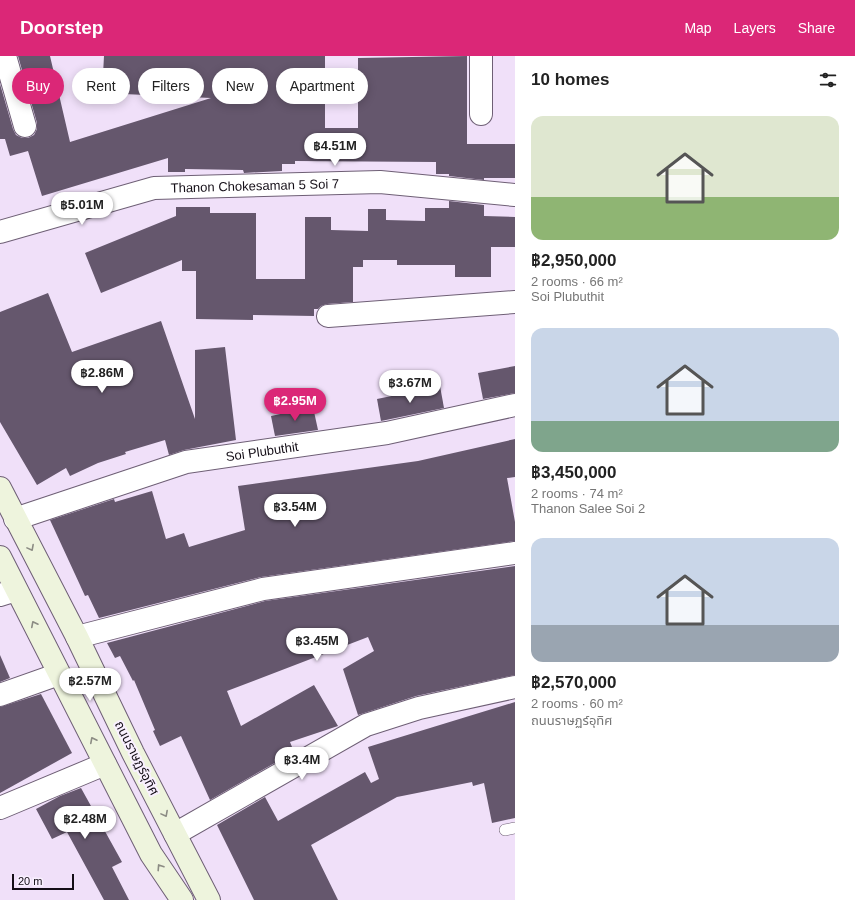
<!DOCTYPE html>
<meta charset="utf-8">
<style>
:root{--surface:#fff;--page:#f2f2f2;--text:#222;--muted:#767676;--accent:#db2777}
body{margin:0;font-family:Helvetica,"Noto Sans Thai",sans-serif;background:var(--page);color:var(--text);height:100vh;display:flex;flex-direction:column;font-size:15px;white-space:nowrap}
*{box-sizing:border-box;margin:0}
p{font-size:13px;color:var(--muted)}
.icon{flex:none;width:22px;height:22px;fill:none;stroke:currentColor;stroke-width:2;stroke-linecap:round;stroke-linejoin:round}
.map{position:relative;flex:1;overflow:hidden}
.sheet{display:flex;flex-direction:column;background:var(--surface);width:340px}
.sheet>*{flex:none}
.hud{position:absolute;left:12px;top:12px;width:380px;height:36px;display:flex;gap:8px}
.scale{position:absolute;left:12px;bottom:10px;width:62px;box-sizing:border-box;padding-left:4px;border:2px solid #140e17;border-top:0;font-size:11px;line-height:14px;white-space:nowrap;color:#140e17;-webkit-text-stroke:3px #f9f0ff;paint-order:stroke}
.price{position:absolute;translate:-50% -34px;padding:0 9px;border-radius:14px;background:#fff;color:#222;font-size:13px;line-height:26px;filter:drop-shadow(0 1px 2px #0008)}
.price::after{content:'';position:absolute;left:50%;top:24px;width:12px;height:9px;margin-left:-6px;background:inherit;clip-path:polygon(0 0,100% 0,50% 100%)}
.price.active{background:var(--accent);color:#fff}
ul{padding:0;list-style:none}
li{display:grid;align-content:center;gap:8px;height:212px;padding:0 16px}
li span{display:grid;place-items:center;height:124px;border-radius:12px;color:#555}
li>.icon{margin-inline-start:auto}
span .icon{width:72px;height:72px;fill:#fffc;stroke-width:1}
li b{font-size:17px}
h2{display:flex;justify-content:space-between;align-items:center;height:48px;padding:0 16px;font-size:17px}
.pill{padding:0 14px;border-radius:18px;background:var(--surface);box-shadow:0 2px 10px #0003;font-size:14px;line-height:36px}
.pill.active{background:var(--accent);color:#fff}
header{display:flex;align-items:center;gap:24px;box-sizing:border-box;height:56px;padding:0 20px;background:var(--accent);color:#fff}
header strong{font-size:19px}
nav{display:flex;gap:22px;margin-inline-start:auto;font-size:14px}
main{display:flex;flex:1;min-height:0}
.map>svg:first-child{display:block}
</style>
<header>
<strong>Doorstep</strong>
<nav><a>Map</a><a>Layers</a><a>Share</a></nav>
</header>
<main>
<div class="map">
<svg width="515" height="844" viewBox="0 0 515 844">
<rect width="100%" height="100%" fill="#f0e0f9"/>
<g fill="#65576d">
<path d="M18,0H50L70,86L211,42L102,37L104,0H325V72H358V2L467,0V88H515V122H484V124L449,120V118H436V106L295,105V108H282V115L244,117L243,114L185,113V116H168V102L42,140L28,95L10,100L5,83H0V28L13,73L16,79L22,82H28L34,79L37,73V67Z"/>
<path d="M449,145L484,149V160L515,161V191H491V221H455V209H397V204H363V211H353V246L327,248L321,250L318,253H314V260L253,259V264L196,263V215H182V204L101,237L85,197L176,160V151H210V157H256V223H305V161H331V174L368,175V153H386V164L425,165V152H449Z"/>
<path d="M48,237L72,296L161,265L195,363V294L225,291L236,384L184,394L169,399L165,384L125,396L126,398L98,407L70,420L66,412L37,429L0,366V256Z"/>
<path d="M515,310V337L483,343L478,317Z"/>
<path d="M440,330L444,352L381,365L377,343Z"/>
<path d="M313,351L318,374L275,380L271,360Z"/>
<path d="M515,383V421L507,422L515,466V485L261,521L99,562L88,539L85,540L80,529L50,464L114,443L115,446L152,435L166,483L184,477L189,491L245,474L238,430L418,405Z"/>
<path d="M515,510V619L416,640L358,659L343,613L374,595L368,581L227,635L241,670L314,629L338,670L290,686L294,696L210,744L181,680L160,690L153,675L155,674L134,624L133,625L120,600L115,602L107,587L265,545Z"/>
<path d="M0,599L10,622L0,626Z"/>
<path d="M41,638L72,697L0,737V651Z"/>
<path d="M515,646V762L492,767L484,727L473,730L472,726L397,741L311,789L338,844H254L217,769L265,741L278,765L365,716L371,727L379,723L368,691Z"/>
<path d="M81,732L122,806L112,811L129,844H104L67,776L52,783L36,753L60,740Z"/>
</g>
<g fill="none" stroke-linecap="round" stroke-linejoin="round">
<g stroke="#6e5f75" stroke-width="12">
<path id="lane" d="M505,774L515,772"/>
</g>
<g stroke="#6e5f75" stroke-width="24">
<g id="street">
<path d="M5,0L25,70"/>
<path d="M481,58V0"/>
<path id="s1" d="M0,176L154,132L380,126L515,139"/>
<path d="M328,260L515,246"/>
<path id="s2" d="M15,463L186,406L387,377L515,349"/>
<path d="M0,539L16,534"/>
<path d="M77,581L263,533L515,497"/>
<path d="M0,639L59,618"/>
<path d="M0,752L105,708"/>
<path d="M175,778L366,669L419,652L515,631"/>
</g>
</g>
<g stroke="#6e5f75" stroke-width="24">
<g id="secondary">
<path d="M0,432L77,581L133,697L209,844"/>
<path d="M0,501L151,798L182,844"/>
</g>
</g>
<use href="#lane" stroke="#fff" stroke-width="11"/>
<use href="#street" stroke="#fff" stroke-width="22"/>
<use href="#secondary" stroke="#eef4dd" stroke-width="22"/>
</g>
<defs><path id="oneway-chevron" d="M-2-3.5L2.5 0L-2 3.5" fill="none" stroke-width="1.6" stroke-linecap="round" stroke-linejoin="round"/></defs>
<g stroke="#8c8c84">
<use href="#oneway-chevron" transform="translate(31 492) rotate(62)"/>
<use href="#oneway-chevron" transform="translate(34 568) rotate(-117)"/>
<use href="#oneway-chevron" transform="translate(93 684) rotate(-117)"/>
<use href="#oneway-chevron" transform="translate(165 758) rotate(62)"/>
<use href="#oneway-chevron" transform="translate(160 811) rotate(-123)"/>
</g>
<g text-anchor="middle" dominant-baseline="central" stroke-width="4" stroke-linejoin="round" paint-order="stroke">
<g font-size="13" fill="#140e17" stroke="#f9f0ff">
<text stroke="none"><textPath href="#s1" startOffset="261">Thanon Chokesaman 5 Soi 7</textPath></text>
<text stroke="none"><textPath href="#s2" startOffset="257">Soi Plubuthit</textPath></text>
<text transform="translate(137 702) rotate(63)">ถนนราษฏร์อุทิศ</text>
</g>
</g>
</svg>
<div class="scale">20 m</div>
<b class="price" style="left:335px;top:111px">฿4.51M</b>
<b class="price" style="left:82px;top:170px">฿5.01M</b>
<b class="price" style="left:102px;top:338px">฿2.86M</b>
<b class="price" style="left:410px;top:348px">฿3.67M</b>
<b class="price active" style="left:295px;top:366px">฿2.95M</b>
<b class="price" style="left:295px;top:472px">฿3.54M</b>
<b class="price" style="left:317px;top:606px">฿3.45M</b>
<b class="price" style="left:90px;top:646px">฿2.57M</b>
<b class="price" style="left:302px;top:725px">฿3.4M</b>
<b class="price" style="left:85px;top:784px">฿2.48M</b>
<div class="hud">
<a class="pill active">Buy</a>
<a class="pill">Rent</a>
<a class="pill">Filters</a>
<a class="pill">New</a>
<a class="pill">Apartment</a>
</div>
</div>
<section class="sheet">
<h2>10 homes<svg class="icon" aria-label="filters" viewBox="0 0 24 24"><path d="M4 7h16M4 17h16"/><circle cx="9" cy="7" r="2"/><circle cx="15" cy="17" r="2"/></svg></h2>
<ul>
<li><span style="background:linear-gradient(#dfe7d0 65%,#8fb573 0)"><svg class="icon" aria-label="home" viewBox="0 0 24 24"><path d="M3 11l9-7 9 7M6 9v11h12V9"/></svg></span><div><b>฿2,950,000</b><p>2 rooms · 66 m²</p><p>Soi Plubuthit</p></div></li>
<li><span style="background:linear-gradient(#c9d6e8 75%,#7fa58c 0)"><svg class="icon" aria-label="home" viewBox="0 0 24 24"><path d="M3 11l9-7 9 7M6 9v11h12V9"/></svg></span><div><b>฿3,450,000</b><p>2 rooms · 74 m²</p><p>Thanon Salee Soi 2</p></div></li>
<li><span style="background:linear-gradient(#c9d6e8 70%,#9aa5b1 0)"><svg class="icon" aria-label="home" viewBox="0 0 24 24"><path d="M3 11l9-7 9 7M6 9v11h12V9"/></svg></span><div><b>฿2,570,000</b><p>2 rooms · 60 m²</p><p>ถนนราษฏร์อุทิศ</p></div></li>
</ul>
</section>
</main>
